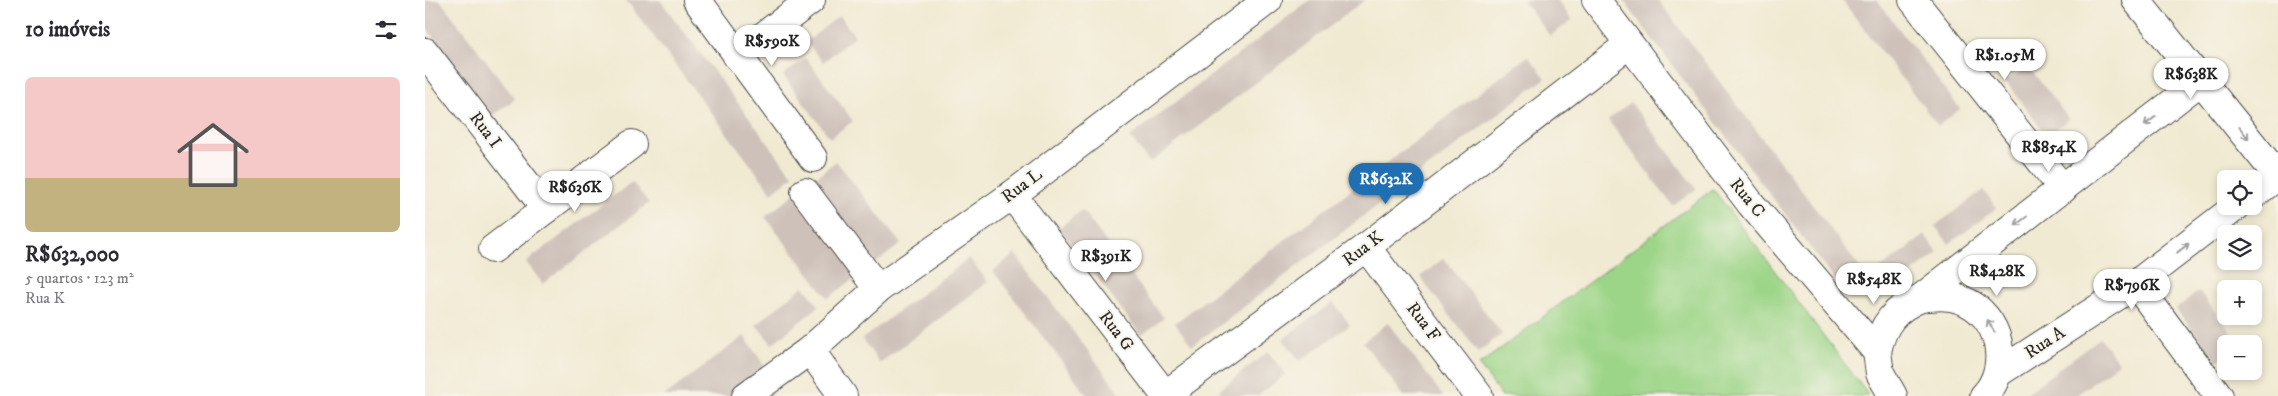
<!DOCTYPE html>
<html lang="pt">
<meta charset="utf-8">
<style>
:root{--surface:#fff;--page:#f7f7f7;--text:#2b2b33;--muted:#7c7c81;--accent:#1f6fb2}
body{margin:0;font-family:"IM FELL DW Pica",serif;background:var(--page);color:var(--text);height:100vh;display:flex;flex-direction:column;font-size:19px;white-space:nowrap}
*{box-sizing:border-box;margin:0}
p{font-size:16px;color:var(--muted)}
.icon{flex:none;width:28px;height:28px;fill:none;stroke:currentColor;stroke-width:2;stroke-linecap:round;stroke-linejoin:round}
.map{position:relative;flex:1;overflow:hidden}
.sheet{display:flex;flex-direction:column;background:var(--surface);width:425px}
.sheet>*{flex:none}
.tools{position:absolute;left:1792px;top:170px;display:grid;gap:10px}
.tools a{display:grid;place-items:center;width:45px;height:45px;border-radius:8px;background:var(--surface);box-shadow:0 2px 8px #0003;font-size:25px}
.price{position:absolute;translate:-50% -42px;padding:0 11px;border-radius:18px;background:#fff;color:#222;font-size:16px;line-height:32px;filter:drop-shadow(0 1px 2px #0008)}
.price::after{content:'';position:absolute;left:50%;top:30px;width:15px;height:11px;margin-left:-8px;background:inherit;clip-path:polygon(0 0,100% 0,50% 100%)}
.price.current{background:var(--accent);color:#fff}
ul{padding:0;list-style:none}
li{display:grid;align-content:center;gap:10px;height:265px;padding:0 25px}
li span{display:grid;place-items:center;height:155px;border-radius:8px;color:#555}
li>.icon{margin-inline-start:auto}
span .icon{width:90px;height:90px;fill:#fffc;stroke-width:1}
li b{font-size:21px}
h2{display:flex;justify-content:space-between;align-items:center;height:60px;padding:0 25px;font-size:21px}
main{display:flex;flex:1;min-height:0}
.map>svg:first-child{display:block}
</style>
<main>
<section class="sheet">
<h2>10 imóveis<svg class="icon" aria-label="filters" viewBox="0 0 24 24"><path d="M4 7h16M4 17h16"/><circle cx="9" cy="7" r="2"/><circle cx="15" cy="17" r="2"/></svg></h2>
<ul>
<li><span style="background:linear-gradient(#f6c9c9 65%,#c2b280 0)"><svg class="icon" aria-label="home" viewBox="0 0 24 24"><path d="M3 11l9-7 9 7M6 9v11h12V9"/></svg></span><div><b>R$632,000</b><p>5 quartos · 123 m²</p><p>Rua K</p></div></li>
</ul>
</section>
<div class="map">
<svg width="1853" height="396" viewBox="0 0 1853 396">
<rect width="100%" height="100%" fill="#f7f3e8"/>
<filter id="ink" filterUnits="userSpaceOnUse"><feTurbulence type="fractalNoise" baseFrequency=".02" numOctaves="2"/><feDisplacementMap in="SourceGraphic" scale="10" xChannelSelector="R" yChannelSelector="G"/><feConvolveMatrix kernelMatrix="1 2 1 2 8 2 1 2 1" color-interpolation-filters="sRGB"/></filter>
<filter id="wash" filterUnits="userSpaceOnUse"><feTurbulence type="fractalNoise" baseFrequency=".0096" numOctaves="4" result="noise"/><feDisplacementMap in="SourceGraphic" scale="20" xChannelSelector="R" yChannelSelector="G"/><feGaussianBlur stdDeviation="1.12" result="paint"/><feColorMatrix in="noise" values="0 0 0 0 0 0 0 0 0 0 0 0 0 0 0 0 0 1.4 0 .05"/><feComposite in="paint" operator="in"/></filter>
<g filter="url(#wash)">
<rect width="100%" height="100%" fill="#f1ead3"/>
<g fill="#cec1ba">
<path d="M0,0H15L90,99L67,116L0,26Z"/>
<path d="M201,0H235L368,176L347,193Z"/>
<path d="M885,0H940L725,163L705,137Z"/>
<path d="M1098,0H1132L1147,20L1125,36Z"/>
<path d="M1198,0H1233L1438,272L1416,288Z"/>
<path d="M1417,0H1452L1535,109L1513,126Z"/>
<path d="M414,16L430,36L398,62L381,42Z"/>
<path d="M1103,56L1121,78L767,346L750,323Z"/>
<path d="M381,58L428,121L405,138L358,75Z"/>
<path d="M1603,66L1644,119L1622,136L1581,82Z"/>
<path d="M1206,103L1271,189L1248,206L1183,120Z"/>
<path d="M411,161L476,244L403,298L340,217Z"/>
<path d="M207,182L224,203L118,284L101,262Z"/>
<path d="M1558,190L1572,208L1524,244L1510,226Z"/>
<path d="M657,210L739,318L716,335L634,228Z"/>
<path d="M1500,235L1513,253L1465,289L1452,271Z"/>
<path d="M590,254L697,396H663L568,271Z"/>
<path d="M544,258L563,282L455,363L437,339Z"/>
<path d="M1019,258L1077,334L1053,352L995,277Z"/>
<path d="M378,286L394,306L347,344L331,325Z"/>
<path d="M1774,291L1815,344H1801V354L1792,361L1751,309Z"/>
<path d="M908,302L925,325L875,361L858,339Z"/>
<path d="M963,323L1018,396H979L938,342Z"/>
<path d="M319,336L337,362L348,396H239Z"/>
<path d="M1675,338L1694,363L1650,396H1598Z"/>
<path d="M843,352L860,374L833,396H799L794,390Z"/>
</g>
<path fill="#9dd588" stroke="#64805a" d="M1288,189L1444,396H1077L1054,365Z"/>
</g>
<g filter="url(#ink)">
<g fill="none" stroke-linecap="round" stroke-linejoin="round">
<g stroke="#494844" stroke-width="30">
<g id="minor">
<path d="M272,0L388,158"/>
<path d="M1171,0L1326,204L1452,352L1455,373L1468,396"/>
<path d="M1488,0L1638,189"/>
<path d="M1711,0L1853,176"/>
<path d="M0,52L121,209"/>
<path d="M312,56L386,0"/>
<path d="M380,192L453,289"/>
<path d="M1829,194L1853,176"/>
<path d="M587,195L741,396"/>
<path d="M941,247L1054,396"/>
<path d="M68,249L207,144"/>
<path d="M1711,284L1794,396"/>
<path d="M1496,298C1511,296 1523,295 1537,300C1575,314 1587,367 1559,396"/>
<path d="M385,350L418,396"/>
<path d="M1452,352C1457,325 1470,308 1496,298L1777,80"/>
<path d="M1573,373L1711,284L1812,206"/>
<path d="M740,395L941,247L1204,44"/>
<path d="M321,396L385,350L453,289L587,195L843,0"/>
</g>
</g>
<use href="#minor" stroke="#fff" stroke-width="28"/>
</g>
<defs><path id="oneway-shaft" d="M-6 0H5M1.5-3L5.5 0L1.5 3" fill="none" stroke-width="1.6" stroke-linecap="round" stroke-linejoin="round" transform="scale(1.25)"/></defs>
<g stroke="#a0a0a0">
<use href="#oneway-shaft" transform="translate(1725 121) rotate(142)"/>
<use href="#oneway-shaft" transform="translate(1819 133) rotate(52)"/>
<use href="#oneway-shaft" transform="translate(1596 221) rotate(143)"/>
<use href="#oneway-shaft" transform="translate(1758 248) rotate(-38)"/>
<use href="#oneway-shaft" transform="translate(1566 326) rotate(-120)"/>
</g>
</g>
<g text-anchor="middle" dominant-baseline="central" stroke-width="4" stroke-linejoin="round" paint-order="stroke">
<g font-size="18" fill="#2b2b2b" stroke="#f7f3e8">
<text transform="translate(60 130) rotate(53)">Rua I</text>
<text transform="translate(597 186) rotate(-37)">Rua L</text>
<text transform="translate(1322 198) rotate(51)">Rua C</text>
<text transform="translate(938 249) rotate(-37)">Rua K</text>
<text transform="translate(998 322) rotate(53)">Rua F</text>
<text transform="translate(691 331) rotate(53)">Rua G</text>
<text transform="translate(1620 343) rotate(-33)">Rua A</text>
</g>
</g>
</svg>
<div class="tools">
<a><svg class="icon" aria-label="locate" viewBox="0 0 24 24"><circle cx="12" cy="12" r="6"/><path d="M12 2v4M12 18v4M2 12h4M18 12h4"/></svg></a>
<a><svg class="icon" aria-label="layers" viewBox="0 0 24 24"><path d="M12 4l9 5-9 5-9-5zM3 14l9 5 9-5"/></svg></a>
<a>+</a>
<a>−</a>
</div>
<b class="price" style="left:347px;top:67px">R$590K</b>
<b class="price" style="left:1580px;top:81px">R$1.05M</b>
<b class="price" style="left:1766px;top:100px">R$638K</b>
<b class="price" style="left:1624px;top:173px">R$854K</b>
<b class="price current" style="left:961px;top:205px">R$632K</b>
<b class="price" style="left:150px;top:213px">R$636K</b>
<b class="price" style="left:681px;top:282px">R$391K</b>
<b class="price" style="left:1572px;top:297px">R$428K</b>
<b class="price" style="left:1449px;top:305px">R$548K</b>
<b class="price" style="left:1707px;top:311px">R$796K</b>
</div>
</main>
